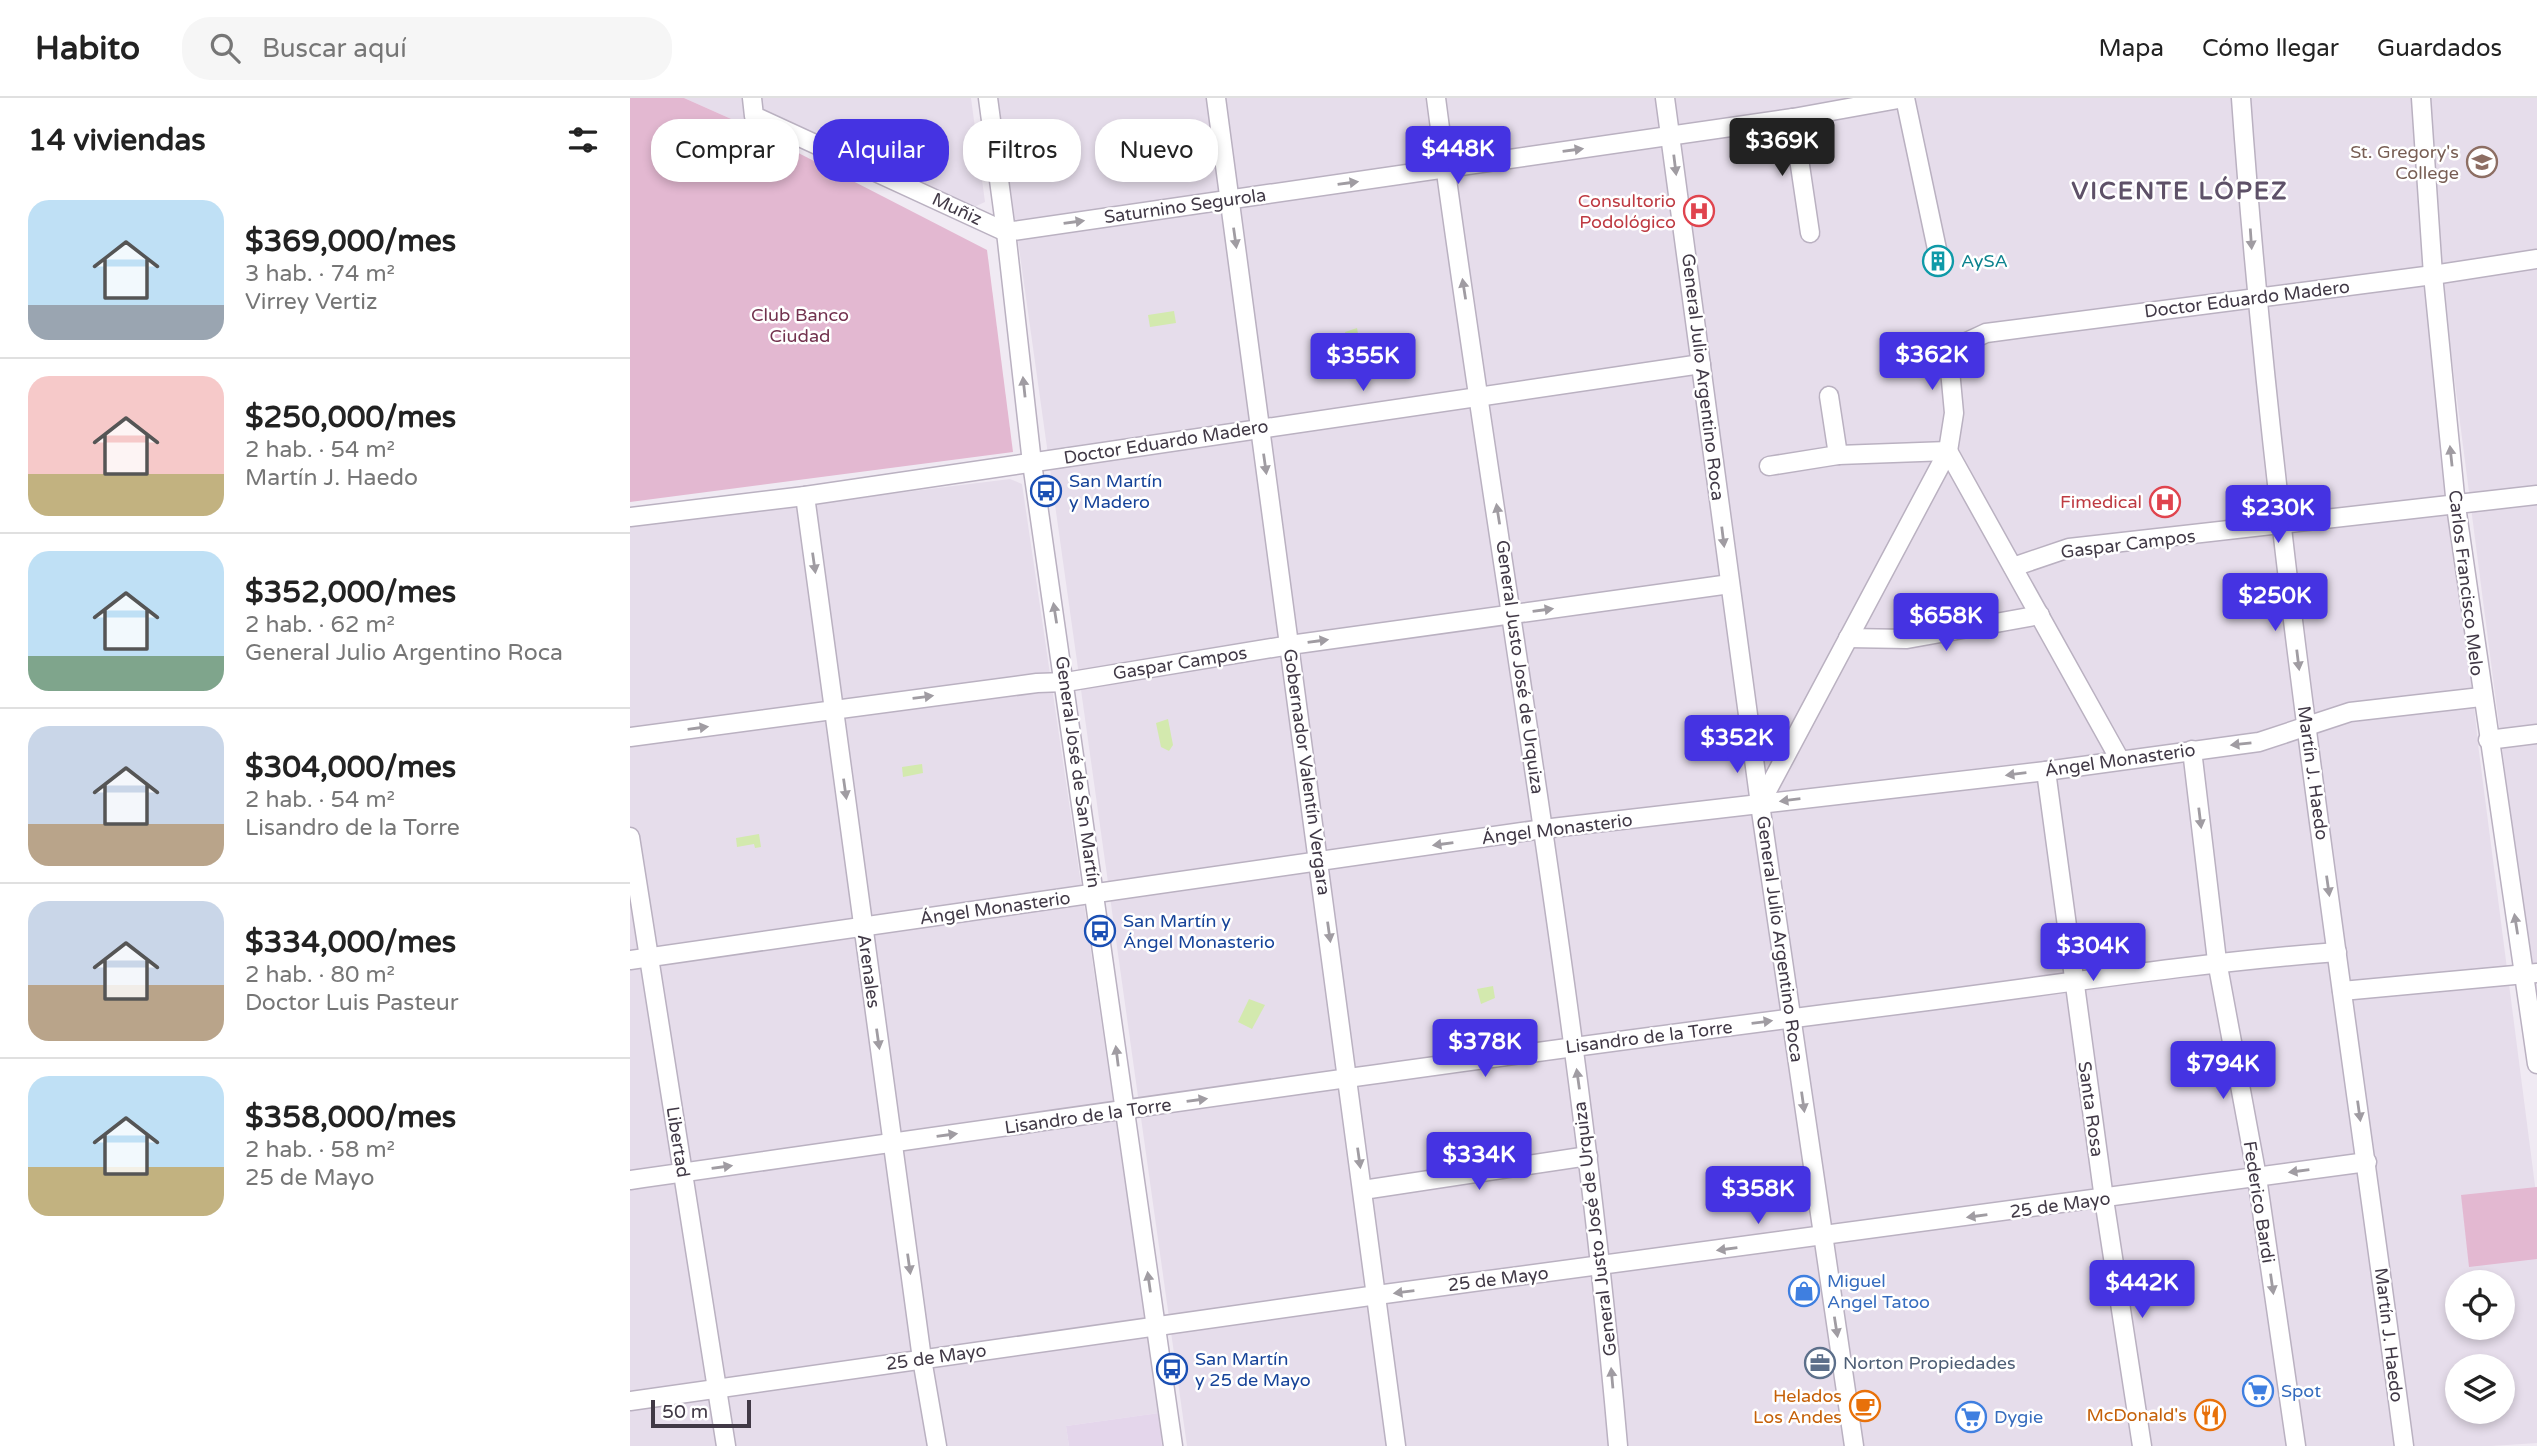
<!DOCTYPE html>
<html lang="es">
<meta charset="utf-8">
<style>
:root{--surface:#fff;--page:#f6f6f6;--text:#222;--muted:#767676;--line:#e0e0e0;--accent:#4533e2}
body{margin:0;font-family:"Varela Round",sans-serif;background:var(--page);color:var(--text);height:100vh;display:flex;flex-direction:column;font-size:26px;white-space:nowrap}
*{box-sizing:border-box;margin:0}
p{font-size:23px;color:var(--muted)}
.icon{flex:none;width:38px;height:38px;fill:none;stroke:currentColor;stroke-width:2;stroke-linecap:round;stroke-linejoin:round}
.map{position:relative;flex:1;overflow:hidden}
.panel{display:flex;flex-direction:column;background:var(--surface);width:630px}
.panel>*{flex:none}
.hud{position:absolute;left:21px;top:21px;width:665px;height:63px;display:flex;gap:14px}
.controls{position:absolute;left:1815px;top:1172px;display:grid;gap:14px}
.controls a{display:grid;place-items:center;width:70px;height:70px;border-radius:50%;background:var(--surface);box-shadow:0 4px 10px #0003;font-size:35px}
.scale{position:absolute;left:21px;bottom:18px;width:100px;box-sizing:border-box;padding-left:7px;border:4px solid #413946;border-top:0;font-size:19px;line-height:24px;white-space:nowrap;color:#413946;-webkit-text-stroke:5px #fff;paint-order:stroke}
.price{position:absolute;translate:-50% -60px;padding:0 16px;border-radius:7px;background:var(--accent);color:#fff;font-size:23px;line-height:46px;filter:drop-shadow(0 2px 4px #0008)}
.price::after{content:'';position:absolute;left:50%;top:42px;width:21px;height:16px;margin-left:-10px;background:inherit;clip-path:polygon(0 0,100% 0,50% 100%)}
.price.current{background:#222;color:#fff}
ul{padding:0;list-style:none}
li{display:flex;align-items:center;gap:21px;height:175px;padding:0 28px}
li+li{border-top:2px solid var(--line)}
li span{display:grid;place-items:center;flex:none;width:196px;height:140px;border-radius:21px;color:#555}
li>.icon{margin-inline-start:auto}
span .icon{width:84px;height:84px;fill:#fffc;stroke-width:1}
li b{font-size:30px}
h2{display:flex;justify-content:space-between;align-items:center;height:84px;padding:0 28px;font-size:30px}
.chip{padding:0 24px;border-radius:28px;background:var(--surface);box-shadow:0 4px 10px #0003;font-size:24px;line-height:63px}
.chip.current{background:var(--accent);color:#fff}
header{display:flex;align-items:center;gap:42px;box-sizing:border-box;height:98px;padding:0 35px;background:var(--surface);border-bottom:2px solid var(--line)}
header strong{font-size:33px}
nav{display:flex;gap:38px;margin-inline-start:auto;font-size:24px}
.search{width:490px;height:63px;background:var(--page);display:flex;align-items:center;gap:18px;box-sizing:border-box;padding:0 24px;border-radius:28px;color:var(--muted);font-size:26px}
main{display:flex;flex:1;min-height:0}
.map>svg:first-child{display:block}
</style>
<header>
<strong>Habito</strong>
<div class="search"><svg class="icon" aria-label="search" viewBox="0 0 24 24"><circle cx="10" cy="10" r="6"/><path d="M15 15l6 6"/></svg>Buscar aquí</div>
<nav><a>Mapa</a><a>Cómo llegar</a><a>Guardados</a></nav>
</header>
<main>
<section class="panel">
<h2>14 viviendas<svg class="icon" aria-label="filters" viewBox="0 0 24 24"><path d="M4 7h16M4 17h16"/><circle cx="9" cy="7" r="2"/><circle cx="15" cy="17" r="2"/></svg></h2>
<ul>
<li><span style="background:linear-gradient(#bfe0f5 75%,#9aa5b1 0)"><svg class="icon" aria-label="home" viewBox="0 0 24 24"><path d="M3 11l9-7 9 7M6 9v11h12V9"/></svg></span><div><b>$369,000/mes</b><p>3 hab. · 74 m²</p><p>Virrey Vertiz</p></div></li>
<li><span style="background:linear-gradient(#f6c9c9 70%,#c2b280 0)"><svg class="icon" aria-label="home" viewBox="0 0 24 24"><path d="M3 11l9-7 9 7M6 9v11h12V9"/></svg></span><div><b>$250,000/mes</b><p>2 hab. · 54 m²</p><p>Martín J. Haedo</p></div></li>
<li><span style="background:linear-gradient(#bfe0f5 75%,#7fa58c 0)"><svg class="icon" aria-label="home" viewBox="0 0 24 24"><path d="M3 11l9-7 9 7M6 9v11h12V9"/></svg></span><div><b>$352,000/mes</b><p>2 hab. · 62 m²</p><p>General Julio Argentino Roca</p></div></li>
<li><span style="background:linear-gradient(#c9d6e8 70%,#b9a48a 0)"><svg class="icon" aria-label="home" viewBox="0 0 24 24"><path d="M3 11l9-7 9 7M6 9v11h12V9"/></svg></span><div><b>$304,000/mes</b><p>2 hab. · 54 m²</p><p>Lisandro de la Torre</p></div></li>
<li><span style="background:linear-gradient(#c9d6e8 60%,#b9a48a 0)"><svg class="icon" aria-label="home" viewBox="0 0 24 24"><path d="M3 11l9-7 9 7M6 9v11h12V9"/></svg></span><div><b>$334,000/mes</b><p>2 hab. · 80 m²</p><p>Doctor Luis Pasteur</p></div></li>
<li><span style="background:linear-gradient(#bfe0f5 65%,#c2b280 0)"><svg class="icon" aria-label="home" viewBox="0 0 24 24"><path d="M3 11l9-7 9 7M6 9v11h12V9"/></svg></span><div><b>$358,000/mes</b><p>2 hab. · 58 m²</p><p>25 de Mayo</p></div></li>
</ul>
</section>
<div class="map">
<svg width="1907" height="1348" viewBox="0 0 1907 1348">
<rect width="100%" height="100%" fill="#f0eaf3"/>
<g fill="#e6ddeb" fill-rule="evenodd">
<path d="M54,0H341L355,104L344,109L108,24Z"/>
<path d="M368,0H1782L1848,646L1907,1103V1345L1861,1348H557ZM1827,1185H1872V1230H1827ZM1827,1269H1872V1314H1827Z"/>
<path d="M1801,0H1907V921L1812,185Z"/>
<path d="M380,381L392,386L529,1315L436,1328L439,1348H0V428Z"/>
</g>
<path fill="#e4d6eb" d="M529,1315L532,1348H439L436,1328Z"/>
<g fill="#e3b8d1">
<path d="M0,0H54L108,24L357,152L383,354L0,404Z"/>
<path d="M1907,1089V1161L1839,1169L1831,1097Z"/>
</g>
<g fill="#d3e9ae">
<path d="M544,213L546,225L520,229L518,217Z"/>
<path d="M727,230L732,259L720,261L715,234Z"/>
<path d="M538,621L543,647L539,653L531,649L526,625Z"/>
<path d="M292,666L293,675L273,679L272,669Z"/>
<path d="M129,736L131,749L125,750L124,746L107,749L106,740Z"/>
<path d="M863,888L865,900L851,906L847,891Z"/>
<path d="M619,901L635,907L622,931L608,924Z"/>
</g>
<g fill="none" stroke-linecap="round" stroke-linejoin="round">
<g stroke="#bab1c1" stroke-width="21">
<g id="minor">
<path d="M122,0L124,18L376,134L1163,20L1274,0"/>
<path d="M358,0L376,134L402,365L543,1348"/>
<path d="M586,0L766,1348"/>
<path d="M806,0C865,450 949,896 988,1348"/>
<path d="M1035,0L1130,706L1224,1348"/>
<path d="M1275,0L1308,156"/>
<path d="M1611,0C1643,452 1715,899 1774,1348"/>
<path d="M1791,0L1803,177L1826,408L1907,966"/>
<path d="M1163,20L1180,135"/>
<path d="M1199,298L1208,357"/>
<path d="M1318,353L1490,662"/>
<path d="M1139,368L1208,357L1318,353"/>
<path d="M175,398L292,1261L307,1348"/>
<path d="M0,419L175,398L1071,266"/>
<path d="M1383,469L1439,450L1907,397"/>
<path d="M1218,540L1277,541L1410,517"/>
<path d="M0,639L407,585L436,584L660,547L1100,486"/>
<path d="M1858,642L1907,636"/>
<path d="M1562,652L1587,863L1627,1079L1666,1348"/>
<path d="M1416,673L1474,1101L1512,1348"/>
<path d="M1130,706L1318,353L1324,315L1320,272L1328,248L1356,235L1803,177L1907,161"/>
<path d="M0,739L96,1348"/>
<path d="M0,862L913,731L1416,673L1629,644L1720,614L1851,599"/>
<path d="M1712,893L1907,875"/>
<path d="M0,1082C411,1024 822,963 1235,911C1392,892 1549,866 1707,854"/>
<path d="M733,1092L958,1058"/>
<path d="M0,1303L747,1197L1737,1064"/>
</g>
</g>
<use href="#minor" stroke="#fff" stroke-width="18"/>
</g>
<defs><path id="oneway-solid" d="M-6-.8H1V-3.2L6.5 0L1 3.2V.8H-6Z" transform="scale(1.75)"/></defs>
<g fill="#a09ca2">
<use href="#oneway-solid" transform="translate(943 52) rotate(-8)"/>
<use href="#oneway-solid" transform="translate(1045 67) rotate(83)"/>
<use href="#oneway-solid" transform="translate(718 85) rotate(-8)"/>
<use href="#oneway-solid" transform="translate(444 124) rotate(-8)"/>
<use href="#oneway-solid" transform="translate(605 140) rotate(82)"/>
<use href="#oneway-solid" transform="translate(1621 141) rotate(86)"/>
<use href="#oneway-solid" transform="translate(834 191) rotate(-99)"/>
<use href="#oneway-solid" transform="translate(394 289) rotate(-96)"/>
<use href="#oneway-solid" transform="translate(1821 358) rotate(-96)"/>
<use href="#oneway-solid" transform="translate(635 366) rotate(82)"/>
<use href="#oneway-solid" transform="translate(868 416) rotate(-99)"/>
<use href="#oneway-solid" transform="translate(1093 439) rotate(83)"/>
<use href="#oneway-solid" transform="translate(184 465) rotate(82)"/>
<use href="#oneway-solid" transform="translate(913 512) rotate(-8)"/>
<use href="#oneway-solid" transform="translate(425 515) rotate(-99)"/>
<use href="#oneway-solid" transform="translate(688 543) rotate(-8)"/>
<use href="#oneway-solid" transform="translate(1668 562) rotate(83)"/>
<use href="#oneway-solid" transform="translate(293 599) rotate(-7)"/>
<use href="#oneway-solid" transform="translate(68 630) rotate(-8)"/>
<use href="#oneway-solid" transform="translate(1611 646) rotate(174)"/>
<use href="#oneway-solid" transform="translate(1386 676) rotate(173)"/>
<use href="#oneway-solid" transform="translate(215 691) rotate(82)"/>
<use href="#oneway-solid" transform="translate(1160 702) rotate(173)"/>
<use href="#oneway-solid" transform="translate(1570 720) rotate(83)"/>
<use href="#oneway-solid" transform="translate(813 746) rotate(172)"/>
<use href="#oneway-solid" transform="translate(1698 788) rotate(82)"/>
<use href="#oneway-solid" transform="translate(1886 826) rotate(-99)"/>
<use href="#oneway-solid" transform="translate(699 834) rotate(82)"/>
<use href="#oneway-solid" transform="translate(1132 924) rotate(-7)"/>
<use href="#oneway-solid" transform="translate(248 941) rotate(82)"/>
<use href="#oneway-solid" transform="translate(487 958) rotate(-97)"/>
<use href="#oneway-solid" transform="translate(948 981) rotate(-98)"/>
<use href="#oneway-solid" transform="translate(567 1002) rotate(-8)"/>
<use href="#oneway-solid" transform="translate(1173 1004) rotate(82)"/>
<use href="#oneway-solid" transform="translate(1729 1013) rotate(82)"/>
<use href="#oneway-solid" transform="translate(317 1037) rotate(-8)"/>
<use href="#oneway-solid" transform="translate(729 1060) rotate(82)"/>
<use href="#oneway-solid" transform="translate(92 1069) rotate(-8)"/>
<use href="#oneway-solid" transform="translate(1669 1073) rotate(172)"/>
<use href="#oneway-solid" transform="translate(1347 1118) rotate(172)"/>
<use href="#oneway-solid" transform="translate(1097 1151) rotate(172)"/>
<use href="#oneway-solid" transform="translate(279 1166) rotate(82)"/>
<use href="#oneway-solid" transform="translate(519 1184) rotate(-98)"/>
<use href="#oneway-solid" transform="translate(1642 1186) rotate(82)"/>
<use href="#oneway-solid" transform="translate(774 1194) rotate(173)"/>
<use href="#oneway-solid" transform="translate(1206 1229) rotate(81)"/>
<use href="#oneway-solid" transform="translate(982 1280) rotate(-95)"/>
</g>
<defs>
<g id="school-ring" transform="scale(1.575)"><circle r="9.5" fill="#fff" stroke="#8d6e63" stroke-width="1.5"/><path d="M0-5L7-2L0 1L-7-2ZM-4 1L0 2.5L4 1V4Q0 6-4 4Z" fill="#8d6e63"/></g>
<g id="hospital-ring" transform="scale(1.575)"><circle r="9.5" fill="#fff" stroke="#e0444e" stroke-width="1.5"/><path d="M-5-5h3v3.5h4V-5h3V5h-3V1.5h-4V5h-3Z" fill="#e0444e"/></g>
<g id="building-ring" transform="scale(1.575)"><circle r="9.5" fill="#fff" stroke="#0f9aa8" stroke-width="1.5"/><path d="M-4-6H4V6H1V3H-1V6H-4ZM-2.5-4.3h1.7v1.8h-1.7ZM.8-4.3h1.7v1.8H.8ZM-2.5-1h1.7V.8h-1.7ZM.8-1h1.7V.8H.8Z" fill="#0f9aa8"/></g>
<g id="bus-ring" transform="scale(1.575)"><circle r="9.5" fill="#fff" stroke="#1a4fb4" stroke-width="1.5"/><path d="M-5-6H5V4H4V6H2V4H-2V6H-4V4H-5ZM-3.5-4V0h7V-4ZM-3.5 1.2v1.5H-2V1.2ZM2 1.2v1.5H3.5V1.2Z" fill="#1a4fb4"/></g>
<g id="shop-ring" transform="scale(1.575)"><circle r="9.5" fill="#fff" stroke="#3f7fe0" stroke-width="1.5"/><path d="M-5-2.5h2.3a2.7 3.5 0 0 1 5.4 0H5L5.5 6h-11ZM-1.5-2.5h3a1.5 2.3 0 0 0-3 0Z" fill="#3f7fe0"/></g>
<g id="office-ring" transform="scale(1.575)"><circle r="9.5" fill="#fff" stroke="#5c6f8a" stroke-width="1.5"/><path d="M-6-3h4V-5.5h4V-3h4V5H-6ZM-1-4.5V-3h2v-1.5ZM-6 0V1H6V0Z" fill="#5c6f8a"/></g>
<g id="supermarket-ring" transform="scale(1.575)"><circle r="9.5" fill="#fff" stroke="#3f7fe0" stroke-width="1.5"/><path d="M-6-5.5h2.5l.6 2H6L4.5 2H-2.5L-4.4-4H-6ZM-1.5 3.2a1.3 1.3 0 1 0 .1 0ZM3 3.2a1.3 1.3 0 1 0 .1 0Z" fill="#3f7fe0"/></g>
<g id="cafe-ring" transform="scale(1.575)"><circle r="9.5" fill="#fff" stroke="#e8710a" stroke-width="1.5"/><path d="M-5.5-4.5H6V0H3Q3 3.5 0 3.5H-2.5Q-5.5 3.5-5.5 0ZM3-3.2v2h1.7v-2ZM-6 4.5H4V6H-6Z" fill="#e8710a"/></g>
<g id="restaurant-ring" transform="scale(1.575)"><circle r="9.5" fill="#fff" stroke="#e8710a" stroke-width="1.5"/><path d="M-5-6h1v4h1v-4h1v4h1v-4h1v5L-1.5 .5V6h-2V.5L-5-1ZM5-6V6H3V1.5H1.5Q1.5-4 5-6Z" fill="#e8710a"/></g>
</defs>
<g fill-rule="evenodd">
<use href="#school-ring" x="1852" y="64"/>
<use href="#hospital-ring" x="1069" y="113"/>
<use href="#building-ring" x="1308" y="163"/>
<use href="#bus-ring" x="416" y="393"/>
<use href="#hospital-ring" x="1535" y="404"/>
<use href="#bus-ring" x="470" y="833"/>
<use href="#shop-ring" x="1174" y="1193"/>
<use href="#office-ring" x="1190" y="1265"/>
<use href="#bus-ring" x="542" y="1271"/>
<use href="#supermarket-ring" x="1628" y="1293"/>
<use href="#cafe-ring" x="1235" y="1308"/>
<use href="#restaurant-ring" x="1580" y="1317"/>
<use href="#supermarket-ring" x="1341" y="1319"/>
</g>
<g text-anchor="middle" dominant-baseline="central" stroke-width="5" stroke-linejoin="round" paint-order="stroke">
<g font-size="18" fill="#785e54" stroke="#fff" text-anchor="end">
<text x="1829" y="54">St. Gregory's<tspan x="1829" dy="21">College</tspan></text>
</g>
<g font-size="18" fill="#be3a42" stroke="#fff" text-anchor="end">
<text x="1046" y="103">Consultorio<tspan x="1046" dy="21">Podológico</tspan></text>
<text x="1512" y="404">Fimedical</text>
</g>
<g font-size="18" fill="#413946" stroke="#fff">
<text transform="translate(555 108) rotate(-8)">Saturnino Segurola</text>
<text transform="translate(327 111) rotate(25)">Muñiz</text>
<text transform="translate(1617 201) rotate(-7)">Doctor Eduardo Madero</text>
<text transform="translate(1073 279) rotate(83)">General Julio Argentino Roca</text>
<text transform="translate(536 344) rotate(-9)">Doctor Eduardo Madero</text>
<text transform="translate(1498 446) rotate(-7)">Gaspar Campos</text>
<text transform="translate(1836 485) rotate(83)">Carlos Francisco Melo</text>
<text transform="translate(550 565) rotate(-9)">Gaspar Campos</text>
<text transform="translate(890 569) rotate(82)">General Justo José de Urquiza</text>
<text transform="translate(1490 662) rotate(-8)">Ángel Monasterio</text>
<text transform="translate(448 674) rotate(82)">General José de San Martín</text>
<text transform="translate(677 674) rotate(82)">Gobernador Valentín Vergara</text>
<text transform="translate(1683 675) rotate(82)">Martín J. Haedo</text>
<text transform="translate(927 731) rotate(-7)">Ángel Monasterio</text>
<text transform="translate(365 810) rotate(-8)">Ángel Monasterio</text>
<text transform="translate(1150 841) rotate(82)">General Julio Argentino Roca</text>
<text transform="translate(239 873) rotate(82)">Arenales</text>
<text transform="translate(1019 939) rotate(-7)">Lisandro de la Torre</text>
<text transform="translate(1461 1011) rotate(82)">Santa Rosa</text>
<text transform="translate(458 1018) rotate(-8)">Lisandro de la Torre</text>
<text transform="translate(48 1044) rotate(81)">Libertad</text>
<text transform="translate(1629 1104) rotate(81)">Federico Bardi</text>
<text transform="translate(1430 1107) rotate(-8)">25 de Mayo</text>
<text transform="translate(965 1131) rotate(-97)">General Justo José de Urquiza</text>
<text transform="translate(868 1181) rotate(-7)">25 de Mayo</text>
<text transform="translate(1759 1237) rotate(83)">Martín J. Haedo</text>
<text transform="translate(306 1259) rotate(-8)">25 de Mayo</text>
</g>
<g font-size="18" fill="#0d838f" stroke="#fff" text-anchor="start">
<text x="1331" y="163">AySA</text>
</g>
<g font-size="18" fill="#72324e" stroke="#fff">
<text x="170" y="217">Club Banco<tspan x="170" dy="21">Ciudad</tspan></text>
</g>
<g font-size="18" fill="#164399" stroke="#fff" text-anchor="start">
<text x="439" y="383">San Martín<tspan x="439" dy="21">y Madero</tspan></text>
<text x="493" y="823">San Martín y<tspan x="493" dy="21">Ángel Monasterio</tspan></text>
<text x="565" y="1261">San Martín<tspan x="565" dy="21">y 25 de Mayo</tspan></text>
</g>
<g font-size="18" fill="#366cbe" stroke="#fff" text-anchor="start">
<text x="1197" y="1183">Miguel<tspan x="1197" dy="21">Angel Tatoo</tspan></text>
<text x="1651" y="1293">Spot</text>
<text x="1364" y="1319">Dygie</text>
</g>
<g font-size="18" fill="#4e5e75" stroke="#fff" text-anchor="start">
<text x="1213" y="1265">Norton Propiedades</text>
</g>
<g font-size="18" fill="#c56008" stroke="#fff" text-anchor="end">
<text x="1212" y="1298">Helados<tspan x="1212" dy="21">Los Andes</tspan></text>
<text x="1557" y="1317">McDonald's</text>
</g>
<g font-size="24" font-weight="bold" letter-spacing="2" fill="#5e5168" stroke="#fff">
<text x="1550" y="93">VICENTE LÓPEZ</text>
</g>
</g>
</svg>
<div class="controls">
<a><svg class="icon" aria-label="locate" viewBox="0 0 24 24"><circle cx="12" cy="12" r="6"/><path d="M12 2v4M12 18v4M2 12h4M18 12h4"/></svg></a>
<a><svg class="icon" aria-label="layers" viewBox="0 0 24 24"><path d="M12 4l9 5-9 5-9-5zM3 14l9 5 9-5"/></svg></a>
</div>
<div class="scale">50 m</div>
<b class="price current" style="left:1152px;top:80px">$369K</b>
<b class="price" style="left:828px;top:88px">$448K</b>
<b class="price" style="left:1302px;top:294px">$362K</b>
<b class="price" style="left:733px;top:295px">$355K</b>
<b class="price" style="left:1648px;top:447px">$230K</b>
<b class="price" style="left:1645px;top:535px">$250K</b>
<b class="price" style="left:1316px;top:555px">$658K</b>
<b class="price" style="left:1107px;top:677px">$352K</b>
<b class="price" style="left:1463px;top:885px">$304K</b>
<b class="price" style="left:855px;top:981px">$378K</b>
<b class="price" style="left:1593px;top:1003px">$794K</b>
<b class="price" style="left:849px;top:1094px">$334K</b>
<b class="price" style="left:1128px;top:1128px">$358K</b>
<b class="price" style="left:1512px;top:1222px">$442K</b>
<div class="hud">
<a class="chip">Comprar</a>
<a class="chip current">Alquilar</a>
<a class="chip">Filtros</a>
<a class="chip">Nuevo</a>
</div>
</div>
</main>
